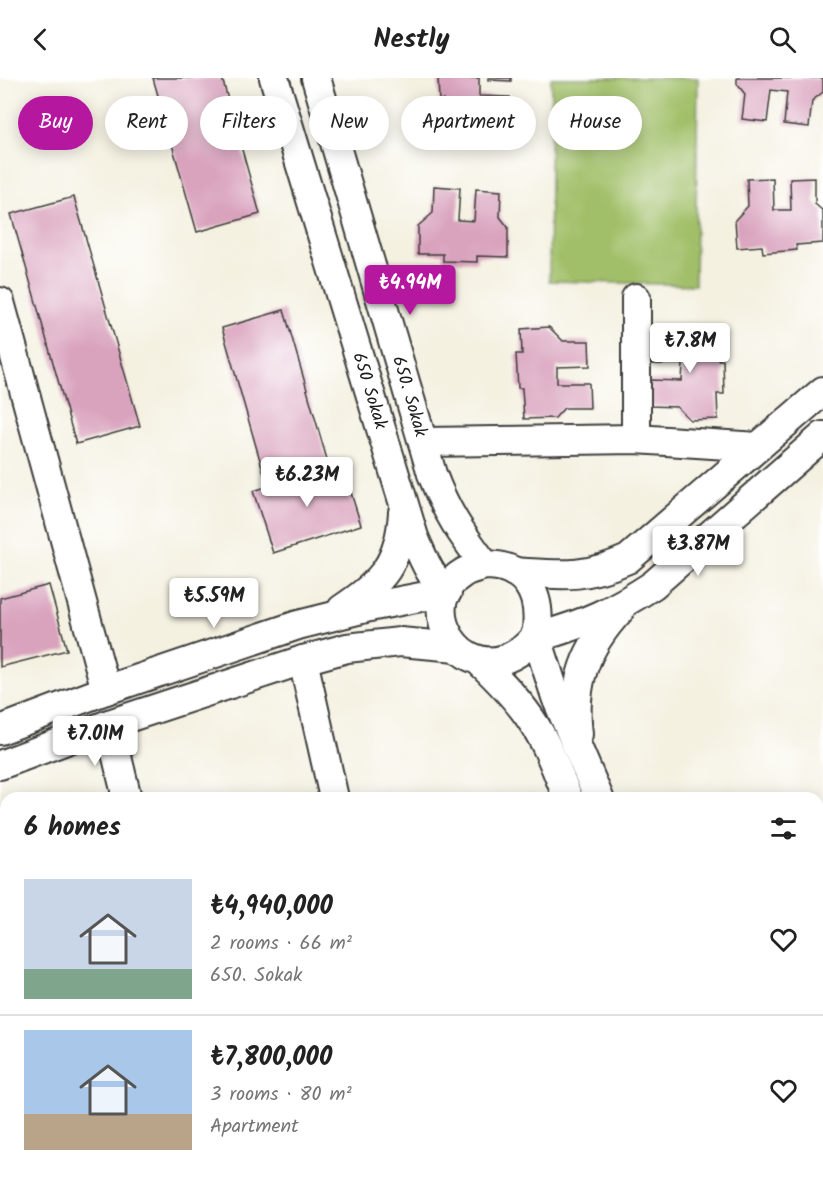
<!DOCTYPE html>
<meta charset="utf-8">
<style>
:root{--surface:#fff;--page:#f6f6f6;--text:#222;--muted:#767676;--line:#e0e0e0;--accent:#b5179e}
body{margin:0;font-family:Kalam,sans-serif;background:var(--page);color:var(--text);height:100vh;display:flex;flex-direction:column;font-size:22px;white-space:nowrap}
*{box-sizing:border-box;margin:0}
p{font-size:20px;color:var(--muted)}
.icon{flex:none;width:33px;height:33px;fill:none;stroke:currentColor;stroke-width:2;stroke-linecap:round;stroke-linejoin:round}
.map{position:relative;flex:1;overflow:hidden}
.drawer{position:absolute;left:0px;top:714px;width:824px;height:386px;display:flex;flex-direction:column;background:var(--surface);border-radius:18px 18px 0 0;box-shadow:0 3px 15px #0003}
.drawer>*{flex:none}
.banner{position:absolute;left:18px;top:18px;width:788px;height:54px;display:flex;gap:12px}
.price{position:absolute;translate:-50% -51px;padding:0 14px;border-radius:6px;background:#fff;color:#222;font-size:20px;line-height:39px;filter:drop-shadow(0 2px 3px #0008)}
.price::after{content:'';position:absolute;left:50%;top:36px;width:18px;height:14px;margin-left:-9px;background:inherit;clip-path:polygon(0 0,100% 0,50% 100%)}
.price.active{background:var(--accent);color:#fff}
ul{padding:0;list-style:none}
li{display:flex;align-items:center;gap:18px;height:150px;padding:0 24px}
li+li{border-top:2px solid var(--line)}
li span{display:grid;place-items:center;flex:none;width:168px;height:120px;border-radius:0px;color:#555}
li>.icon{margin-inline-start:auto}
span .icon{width:72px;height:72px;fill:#fffc;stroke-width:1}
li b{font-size:26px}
h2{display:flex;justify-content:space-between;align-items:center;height:72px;padding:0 24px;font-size:26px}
.chip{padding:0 21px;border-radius:27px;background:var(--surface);box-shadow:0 3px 15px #0003;font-size:21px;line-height:54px}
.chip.active{background:var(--accent);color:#fff}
header{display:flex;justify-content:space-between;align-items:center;height:78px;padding:0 24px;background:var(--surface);font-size:27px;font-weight:800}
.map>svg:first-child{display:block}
</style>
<header><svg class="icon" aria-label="back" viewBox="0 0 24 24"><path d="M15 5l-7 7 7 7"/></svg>Nestly<svg class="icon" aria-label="search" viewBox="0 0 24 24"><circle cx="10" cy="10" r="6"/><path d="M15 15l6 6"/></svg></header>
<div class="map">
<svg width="823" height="1099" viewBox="0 0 823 1099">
<rect width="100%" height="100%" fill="#fff"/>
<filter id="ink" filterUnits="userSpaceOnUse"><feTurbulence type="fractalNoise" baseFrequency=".0167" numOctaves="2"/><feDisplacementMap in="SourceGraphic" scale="12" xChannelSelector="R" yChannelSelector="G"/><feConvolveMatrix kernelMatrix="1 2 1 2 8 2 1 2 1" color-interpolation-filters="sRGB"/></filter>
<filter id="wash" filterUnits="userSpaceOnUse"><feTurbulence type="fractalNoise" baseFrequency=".008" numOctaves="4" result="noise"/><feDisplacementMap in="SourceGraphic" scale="24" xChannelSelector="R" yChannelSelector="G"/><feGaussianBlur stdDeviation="1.35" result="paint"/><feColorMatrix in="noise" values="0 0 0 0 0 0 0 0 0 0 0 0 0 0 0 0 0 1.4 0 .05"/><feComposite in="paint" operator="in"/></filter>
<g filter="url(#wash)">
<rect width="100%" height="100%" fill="#f4f1e1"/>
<path fill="#a0bf67" stroke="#5e6e42" stroke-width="1.5" d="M551,0H698L695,207L549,203Z"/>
<g id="blocks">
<g fill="#d9a2bd">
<path d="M153,0H222L260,136L197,154Z"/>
<path d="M438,0H479V18L510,19V44H484L475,53H444L443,22H439Z"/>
<path d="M488,0H511V3L488,2Z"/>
<path d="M737,0H823V14L812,23L809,49L784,46L787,14L771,12L767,44L742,41L745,16L737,6Z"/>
<path d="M773,100L774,132H791L790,101L815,100V126L823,133V165L796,167L797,172L763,175L762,168L737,170L735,142L748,128L747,101Z"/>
<path d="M434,108L460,110L458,142L474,143L476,111L501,113L500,139L508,149V179L477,178V184L443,183V176H418V148L433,135Z"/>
<path d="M74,119L140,348L76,366L11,136Z"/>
<path d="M284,232L328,385L266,403L222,250Z"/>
<path d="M549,249L563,263H589L590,288L557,289V305H589L590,330H564L555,340L524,341L522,310H518L516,276H522L521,251Z"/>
<path d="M717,251L718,282H723L724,316H717L718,341L690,342L677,329L650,328V302L682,303L683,286H651V261H677L686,252Z"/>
<path d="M342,386L361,447L273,475L253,413Z"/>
<path d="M49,507L67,572L0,589V520Z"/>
</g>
</g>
</g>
<g filter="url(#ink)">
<use href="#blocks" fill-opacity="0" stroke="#3c3c3a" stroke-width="1.5"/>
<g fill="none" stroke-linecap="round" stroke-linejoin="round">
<g stroke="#3c3c3a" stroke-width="32">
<g id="minor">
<path id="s1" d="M274,0L414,459C423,480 430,499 447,514"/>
<path id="s2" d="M316,0L432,396C446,434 461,455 485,487"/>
<path d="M0,224L106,612"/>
<path d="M636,361V220"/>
<path d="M423,364L636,361L758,369"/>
<path d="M485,487C525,487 541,515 537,551C536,561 525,570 517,575C461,610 412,526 463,495C469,491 478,489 485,487Z"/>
<path d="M514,494C562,497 583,501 628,481L823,313"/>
<path d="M342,531C383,504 400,484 403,434"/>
<path d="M303,582L334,720"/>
<path d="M478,582C498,601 517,620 532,643C548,666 557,694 568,720"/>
<path d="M109,646L127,720"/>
<path d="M0,652L106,612L298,547L374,528L447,514"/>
<path d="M578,656C572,605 585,570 620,532"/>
<path d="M0,687L109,646L303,582L347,570L400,564L457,569"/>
<path d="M599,720L556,619L536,557L541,558C585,546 615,532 653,507L823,358"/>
<path d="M818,1012L823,1011"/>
<path d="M818,1081L823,1079"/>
<path d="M218,1094L219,1099"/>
<path d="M434,1094L435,1099"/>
<path d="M729,1094L731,1099"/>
<path d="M764,1096L772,1094"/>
</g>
</g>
<use href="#minor" stroke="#fff" stroke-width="28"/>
</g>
</g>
<g text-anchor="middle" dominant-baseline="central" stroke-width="4.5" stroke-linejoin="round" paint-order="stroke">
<g font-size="18" fill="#1c1c1c" stroke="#fff">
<text stroke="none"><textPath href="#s1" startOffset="327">650 Sokak</textPath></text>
<text stroke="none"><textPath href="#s2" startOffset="332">650. Sokak</textPath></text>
</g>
</g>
</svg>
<b class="price active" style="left:410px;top:238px">₺4.94M</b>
<b class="price" style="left:690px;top:296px">₺7.8M</b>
<b class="price" style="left:307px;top:430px">₺6.23M</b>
<b class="price" style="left:698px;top:499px">₺3.87M</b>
<b class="price" style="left:214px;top:551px">₺5.59M</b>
<b class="price" style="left:95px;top:689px">₺7.01M</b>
<div class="banner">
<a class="chip active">Buy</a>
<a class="chip">Rent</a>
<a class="chip">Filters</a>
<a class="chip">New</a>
<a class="chip">Apartment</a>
<a class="chip">House</a>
</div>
<section class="drawer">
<h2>6 homes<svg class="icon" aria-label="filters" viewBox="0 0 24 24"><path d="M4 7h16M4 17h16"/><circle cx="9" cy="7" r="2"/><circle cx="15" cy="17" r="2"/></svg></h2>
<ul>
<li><span style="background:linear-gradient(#c9d6e8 75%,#7fa58c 0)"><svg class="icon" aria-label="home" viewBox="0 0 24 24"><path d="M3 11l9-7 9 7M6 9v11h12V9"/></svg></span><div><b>₺4,940,000</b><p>2 rooms · 66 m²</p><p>650. Sokak</p></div><svg class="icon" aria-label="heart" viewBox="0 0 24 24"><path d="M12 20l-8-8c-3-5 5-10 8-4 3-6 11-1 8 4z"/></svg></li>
<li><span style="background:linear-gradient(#a9c7e8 70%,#b9a48a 0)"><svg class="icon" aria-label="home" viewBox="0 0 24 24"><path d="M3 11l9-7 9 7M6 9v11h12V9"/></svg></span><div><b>₺7,800,000</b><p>3 rooms · 80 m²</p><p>Apartment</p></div><svg class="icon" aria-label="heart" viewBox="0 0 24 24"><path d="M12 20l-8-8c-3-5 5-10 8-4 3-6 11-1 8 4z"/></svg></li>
</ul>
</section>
</div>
